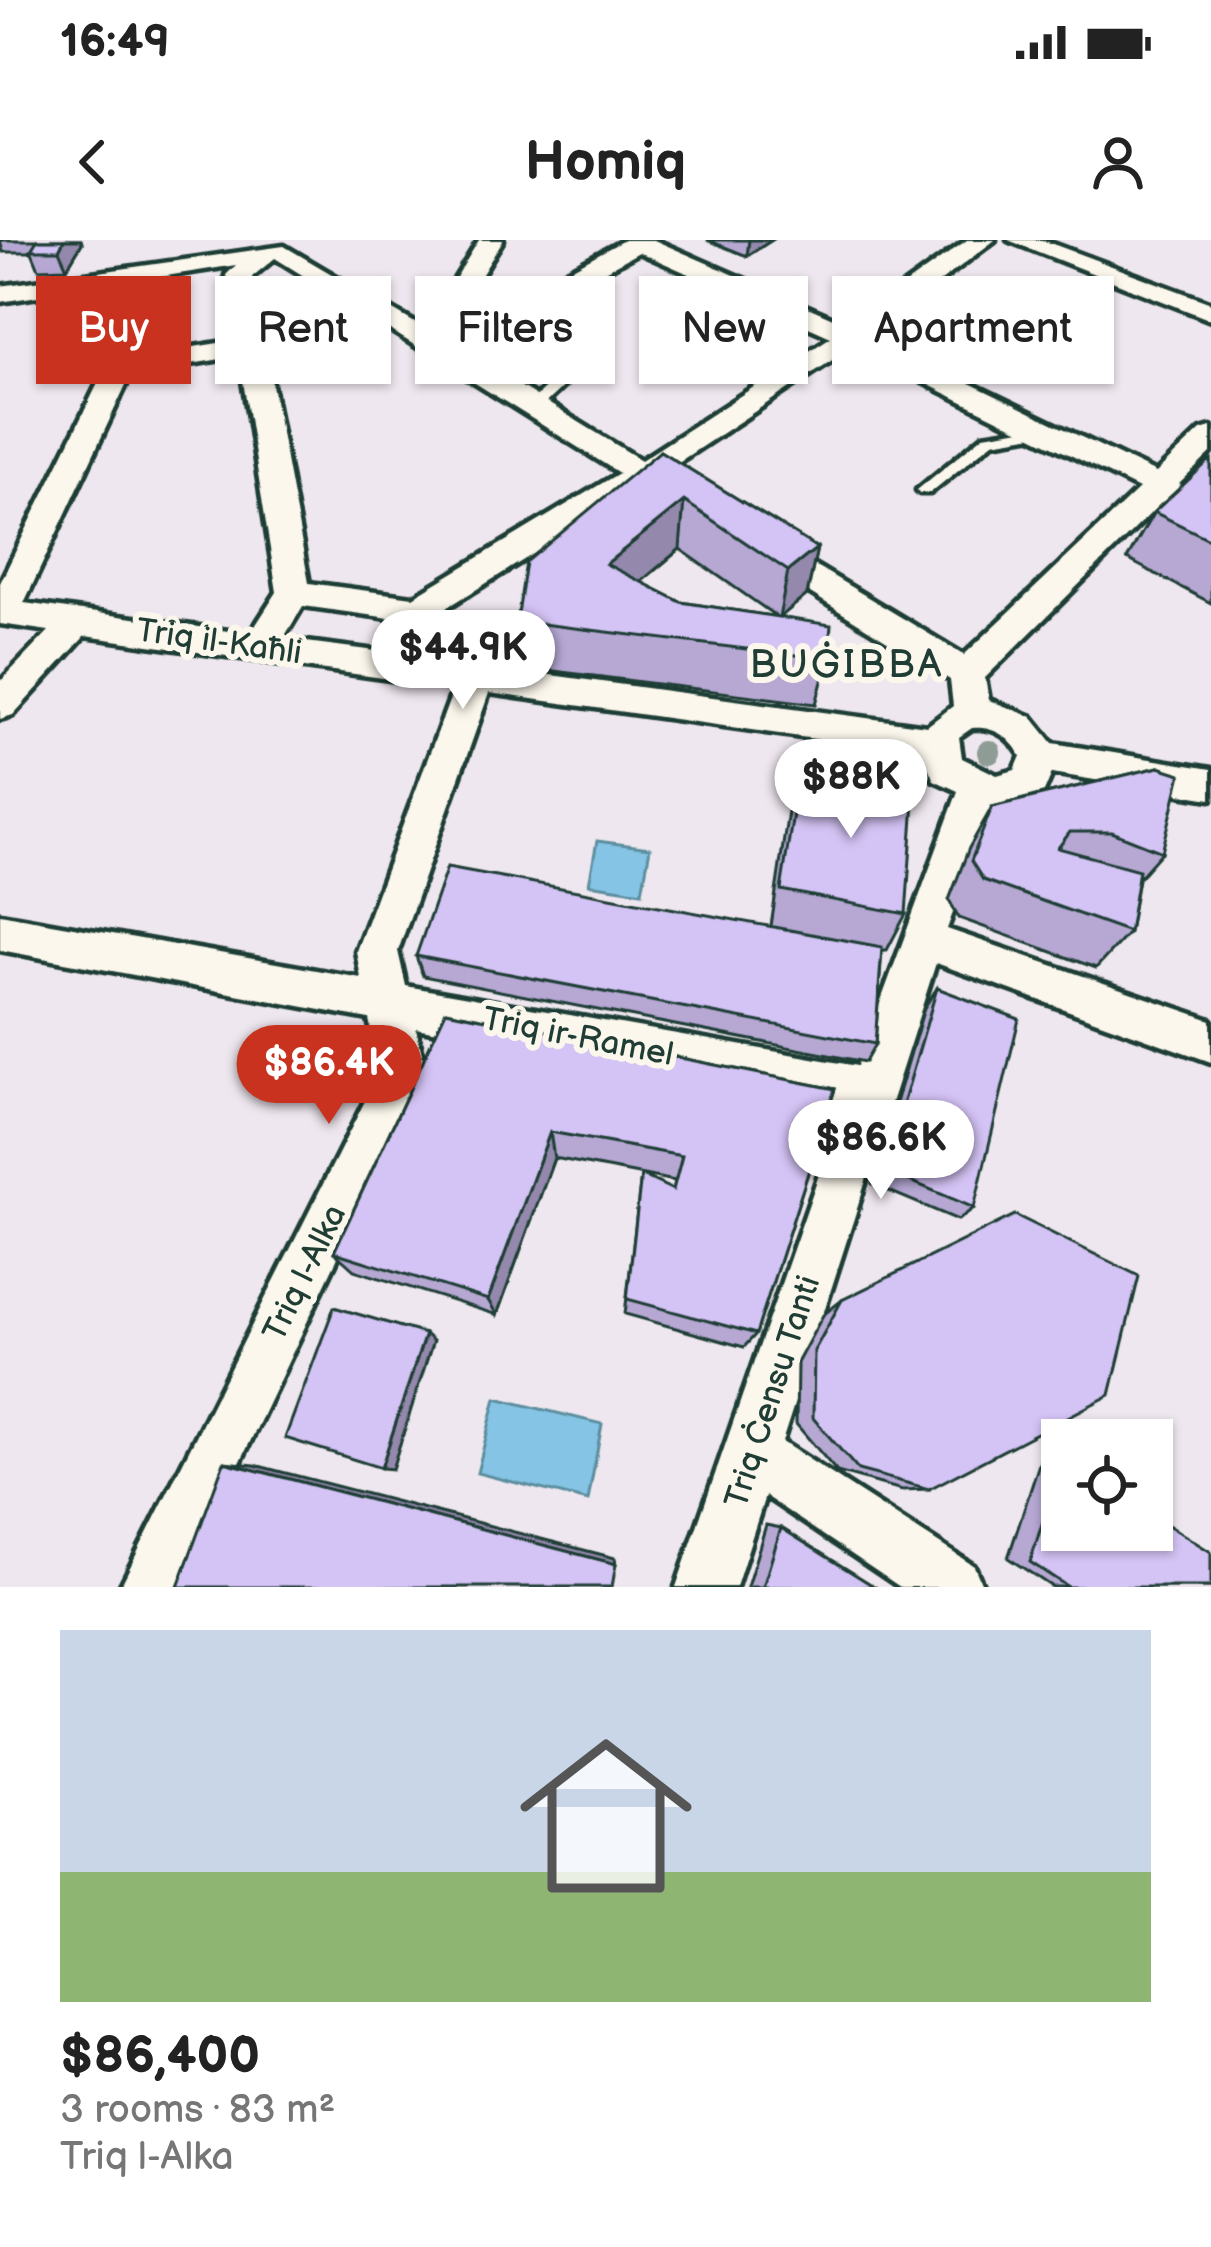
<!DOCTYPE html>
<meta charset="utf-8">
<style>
:root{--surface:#fff;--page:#f2f2f2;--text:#222;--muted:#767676;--line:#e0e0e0;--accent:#c8321e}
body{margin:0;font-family:"Balsamiq Sans",sans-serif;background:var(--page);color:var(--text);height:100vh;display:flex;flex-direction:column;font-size:45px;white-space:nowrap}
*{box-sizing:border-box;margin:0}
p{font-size:39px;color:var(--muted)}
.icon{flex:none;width:66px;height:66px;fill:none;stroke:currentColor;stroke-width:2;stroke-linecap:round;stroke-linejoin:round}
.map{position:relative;height:1347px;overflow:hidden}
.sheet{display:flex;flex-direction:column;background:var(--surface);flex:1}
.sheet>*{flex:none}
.guide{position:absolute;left:36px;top:36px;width:1140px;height:108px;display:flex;gap:24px}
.fabs{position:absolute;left:1041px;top:1179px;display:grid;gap:24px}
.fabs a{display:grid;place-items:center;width:132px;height:132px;border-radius:0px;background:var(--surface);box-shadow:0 3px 9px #0004;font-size:60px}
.price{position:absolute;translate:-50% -102px;padding:0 27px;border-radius:42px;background:#fff;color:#222;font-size:39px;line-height:78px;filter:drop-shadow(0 3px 6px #0008)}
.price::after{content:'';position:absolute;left:50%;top:72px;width:36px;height:27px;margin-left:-18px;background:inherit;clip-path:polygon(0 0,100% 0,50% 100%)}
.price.on{background:var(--accent);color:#fff}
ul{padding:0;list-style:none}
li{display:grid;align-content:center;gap:24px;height:636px;padding:0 60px}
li+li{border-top:3px solid var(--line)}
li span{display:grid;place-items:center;height:372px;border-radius:0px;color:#555}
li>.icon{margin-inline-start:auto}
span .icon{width:216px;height:216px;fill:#fffc;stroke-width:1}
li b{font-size:51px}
.pill{padding:0 42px;border-radius:0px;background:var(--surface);box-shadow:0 3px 9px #0004;font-size:42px;line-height:108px}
.pill.on{background:var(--accent);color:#fff}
.status{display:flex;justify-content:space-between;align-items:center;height:84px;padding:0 60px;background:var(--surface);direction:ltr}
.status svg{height:33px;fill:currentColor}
header{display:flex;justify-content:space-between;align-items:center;height:156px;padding:0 60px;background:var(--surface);font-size:54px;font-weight:700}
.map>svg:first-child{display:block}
</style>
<div class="status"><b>16:49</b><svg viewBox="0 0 49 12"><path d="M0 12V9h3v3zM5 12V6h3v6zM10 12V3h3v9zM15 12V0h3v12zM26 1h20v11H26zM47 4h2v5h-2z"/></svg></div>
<header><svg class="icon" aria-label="back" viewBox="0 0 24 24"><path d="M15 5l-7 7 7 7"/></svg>Homiq<svg class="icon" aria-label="person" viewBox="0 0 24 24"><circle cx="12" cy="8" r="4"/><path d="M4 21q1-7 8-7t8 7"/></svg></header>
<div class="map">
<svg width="1211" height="1347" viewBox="0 0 1211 1347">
<rect width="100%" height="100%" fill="#efe7ef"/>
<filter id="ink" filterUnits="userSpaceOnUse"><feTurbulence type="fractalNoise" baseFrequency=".00833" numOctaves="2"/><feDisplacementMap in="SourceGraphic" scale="24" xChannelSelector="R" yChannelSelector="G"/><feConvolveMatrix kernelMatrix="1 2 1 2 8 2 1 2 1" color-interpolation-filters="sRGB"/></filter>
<g filter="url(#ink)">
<g fill="#85c4e5" stroke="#5c8e9e" stroke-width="3">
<path d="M597,601L650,608L642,652L589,644Z"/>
<path d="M496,1158L602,1184L588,1261L477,1233Z"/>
</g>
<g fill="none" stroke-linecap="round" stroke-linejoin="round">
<g stroke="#1f3d34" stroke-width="9">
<g id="lane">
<path d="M600,97L612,100L536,172H526V166Z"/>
<path d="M1040,186L1045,187V193L993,202L930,253H920L917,250L984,195Z"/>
</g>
</g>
<g stroke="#1f3d34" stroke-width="9">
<g id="street">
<path d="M479,0H503L442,99L624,0H654L849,85L967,0H995L870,95L1156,233L1201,190L1211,187V213L1179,244L1211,259V282L1163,261L985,438L989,460L1032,477L1053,503L1211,529V559L1052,533L1044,552L992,566L947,689L1211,780V822L936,723L782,1202L974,1326L983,1347H900L765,1256L736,1347H676L842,868L416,788L426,832L181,1347H120L380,831L369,779L0,710V674L361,738L356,711L454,448L85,396L13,475L0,479V442L49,391L0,384V343L106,127L120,119L237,100L226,35L236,25L0,62V46L284,6L420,86L430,80ZM639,12L831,97L641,220L461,110ZM275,18L619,233L413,357L309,343L252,37ZM852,107L1139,249L964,415L776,302H754L749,310L754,318L950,440L953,466L927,486L417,417L432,377L641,247L675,268H697L702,261L662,233ZM239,116L277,352L250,394L24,363L131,134ZM303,366L397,379L384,412L283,399ZM489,453L922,514L934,540L958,551L857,826L406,746L398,711ZM972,488C994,486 1010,497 1021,516L1015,530L997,535L962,518L959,497Z"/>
<path d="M1008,0H1042L1211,63V80Z"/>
</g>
</g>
<use href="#lane" fill="#fbf7ec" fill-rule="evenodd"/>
<use href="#street" fill="#fbf7ec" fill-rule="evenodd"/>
</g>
<circle fill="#8e9c95" cx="989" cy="512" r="12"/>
<g fill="#b6a8d3" stroke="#1f3d34" stroke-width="3" fill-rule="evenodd">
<path d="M0,0H81L82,3L67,28L39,29L32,12H3Z"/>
<path d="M707,0H772L747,16Z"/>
<path d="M660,211L817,308L807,355L780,377L828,419L816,464L522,427L517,381ZM680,309L777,377L681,362L641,342Z"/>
<path d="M1211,220V363L1127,319L1154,272Z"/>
<path d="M1159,527L1162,612L1138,639L1129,692L1096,728L959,678L949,660L969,608L992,567Z"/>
<path d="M800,529L906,674L887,710H882L875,804L865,822L423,736L416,716L771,686L788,571Z"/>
<path d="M937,748L974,968L958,980L872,944L924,768Z"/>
<path d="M446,771L835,849L756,1094L744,1107L625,1074L641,935L673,950L675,941L554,918L497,1075L354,1030L334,1012Z"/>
<path d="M842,1060L929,1249L902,1250L837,1232L796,1184L797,1123L823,1075Z"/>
<path d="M1062,1220L1211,1347H1052L1008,1318L1040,1221Z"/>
<path d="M766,1285L781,1288L875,1347H747Z"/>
</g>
<g fill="#9488ac" stroke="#1f3d34" stroke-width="3">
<path d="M64,0H81L82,3L67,28L59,10Z"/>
<path d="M749,0H772L747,16Z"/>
<path d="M684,261L680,309L606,371V324Z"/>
<path d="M817,308L807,355L779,378L788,331Z"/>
<path d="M550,892L554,918L497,1075L488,1060Z"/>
<path d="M425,1094L433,1101L392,1229L381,1228Z"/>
<path d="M224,1222L255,1225L615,1318L616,1324Z"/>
</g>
<g fill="#d4c3f5" stroke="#1f3d34" stroke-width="3">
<path d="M37,0H64L59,10H31Z"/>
<path d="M660,211L817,308L788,331L684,261L606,324L681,362L831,385L828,419L517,381L526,322Z"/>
<path d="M1210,220H1211V300L1154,272Z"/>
<path d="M1159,527L1181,534L1162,612L1112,592H1070L1058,608L1139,630L1129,692L983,640L971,621L992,567Z"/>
<path d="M800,529L915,548L906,674L781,650Z"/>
<path d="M447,627L882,707L875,804L416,716Z"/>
<path d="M937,748L1019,779L974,968L884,930Z"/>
<path d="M446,771L835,849L756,1094L627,1059L641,935L673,950L682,916L550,892L488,1060L334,1012Z"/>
<path d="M1015,975L1139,1036L1110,1155L929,1249L858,1230L813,1178L814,1111L842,1060Z"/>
<path d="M334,1067L425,1094L381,1228L285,1198Z"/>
<path d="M1062,1221V1290H1152V1275L1211,1312V1347H1068L1030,1322Z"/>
<path d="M224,1222L616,1324L612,1347H178Z"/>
<path d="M781,1288L875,1347H763Z"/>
</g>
</g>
<g text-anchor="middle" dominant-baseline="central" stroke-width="12" stroke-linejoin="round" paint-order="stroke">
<g font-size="33" fill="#1f3d34" stroke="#fbf7ec">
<text transform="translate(219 402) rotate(8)">Triq il-Kaħli</text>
<text transform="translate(578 797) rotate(11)">Triq ir-Ramel</text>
<text transform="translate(305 1033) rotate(-64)">Triq l-Alka</text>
<text transform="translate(773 1152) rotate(-72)">Triq Ċensu Tanti</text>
</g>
<g font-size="39" letter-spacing="3" fill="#1f3d34" stroke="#fbf7ec">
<text x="847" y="425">BUĠIBBA</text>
</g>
</g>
</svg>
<div class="fabs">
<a><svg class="icon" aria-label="locate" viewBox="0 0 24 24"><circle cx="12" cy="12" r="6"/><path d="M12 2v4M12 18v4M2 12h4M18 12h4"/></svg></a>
</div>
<b class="price" style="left:463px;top:472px">$44.9K</b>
<b class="price" style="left:851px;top:601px">$88K</b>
<b class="price on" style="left:329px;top:887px">$86.4K</b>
<b class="price" style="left:881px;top:962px">$86.6K</b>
<div class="guide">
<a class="pill on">Buy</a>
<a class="pill">Rent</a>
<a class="pill">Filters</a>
<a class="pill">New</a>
<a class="pill">Apartment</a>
</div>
</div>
<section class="sheet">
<ul>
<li><span style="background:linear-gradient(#c9d6e8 65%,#8fb573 0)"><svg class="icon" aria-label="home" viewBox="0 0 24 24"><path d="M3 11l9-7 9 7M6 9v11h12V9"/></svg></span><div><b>$86,400</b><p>3 rooms · 83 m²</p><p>Triq l-Alka</p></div></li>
</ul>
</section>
